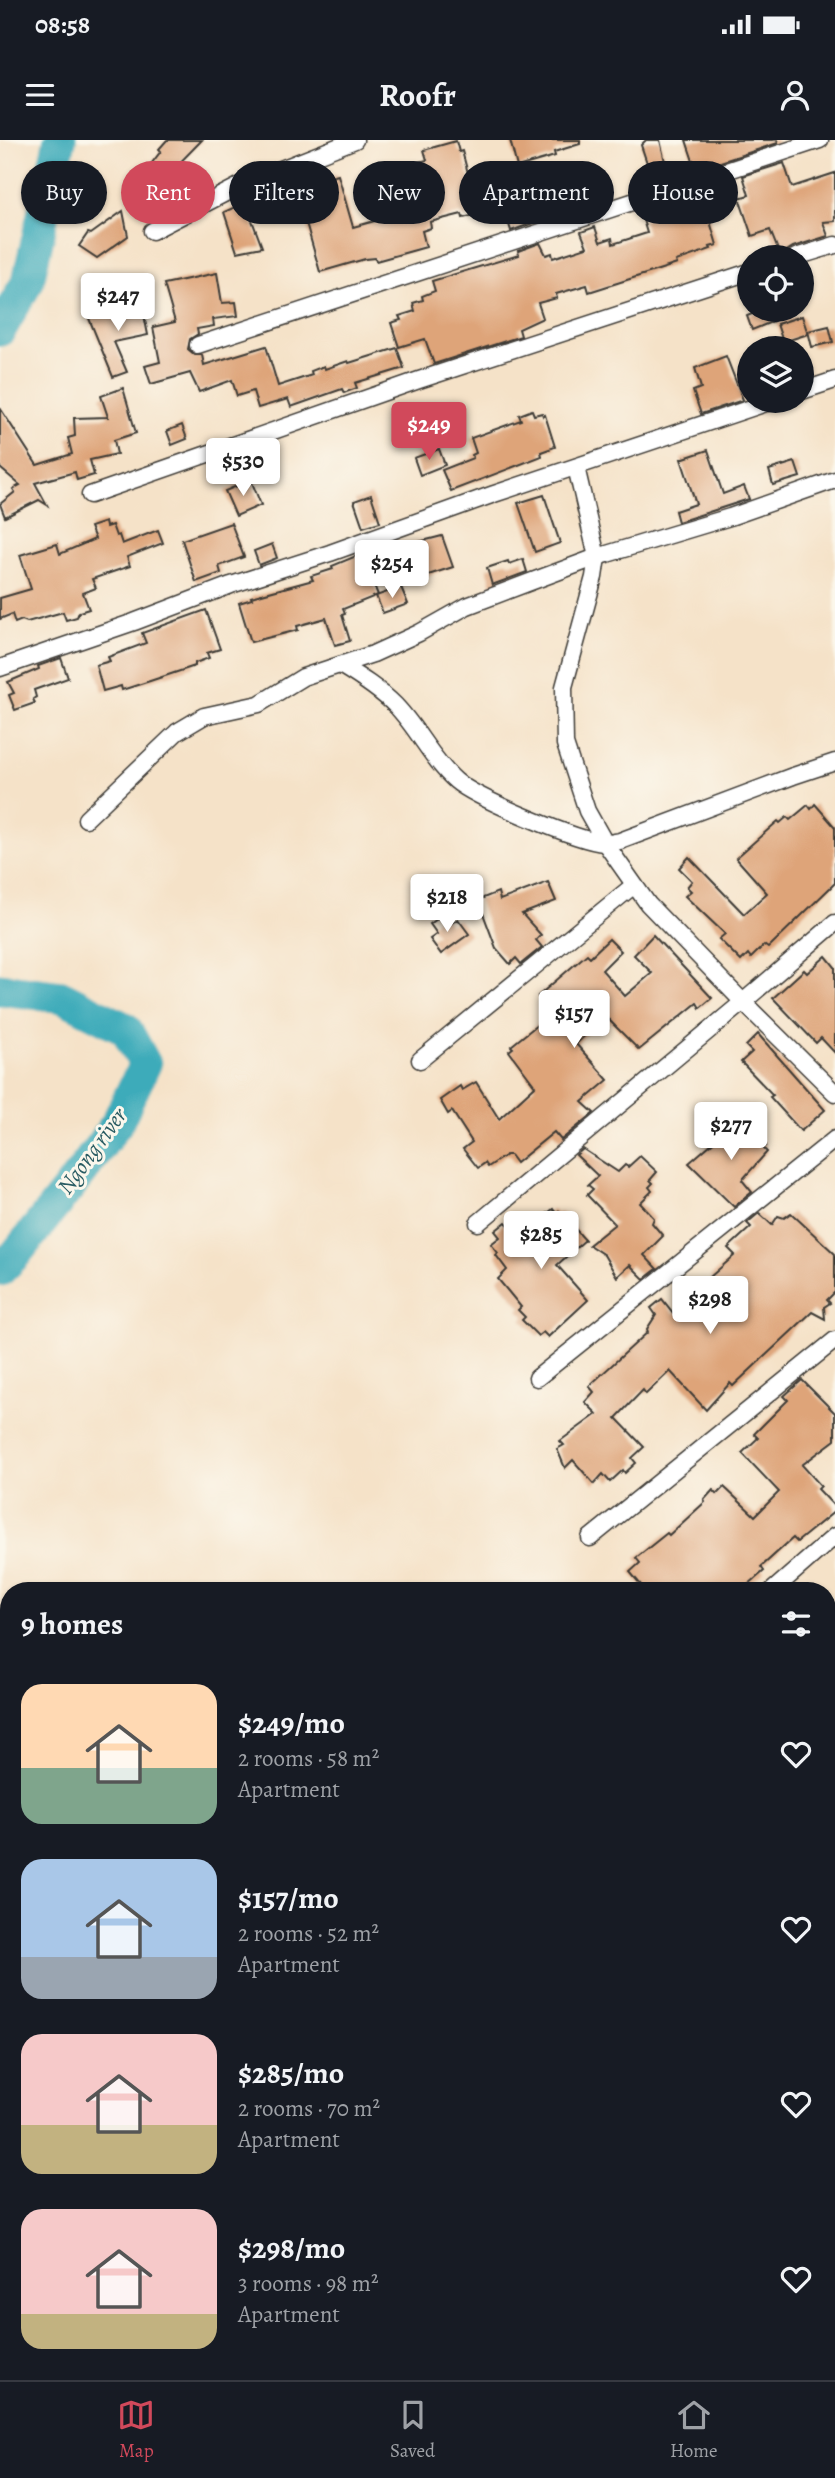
<!DOCTYPE html>
<meta charset="utf-8">
<style>
:root{--surface:#171b24;--page:#20242c;--text:#f1f3f6;--muted:#9ea1a6;--line:#363941;--accent:#d1495b}
body{margin:0;font-family:Alegreya,serif;background:var(--page);color:var(--text);height:100vh;display:flex;flex-direction:column;font-size:26px;white-space:nowrap}
*{box-sizing:border-box;margin:0}
p{font-size:23px;color:var(--muted)}
.icon{flex:none;width:38px;height:38px;fill:none;stroke:currentColor;stroke-width:2;stroke-linecap:round;stroke-linejoin:round}
.map{position:relative;flex:1;overflow:hidden}
.details{position:absolute;left:0px;top:1442px;width:836px;height:798px;display:flex;flex-direction:column;background:var(--surface);border-radius:28px 28px 0 0;box-shadow:0 2px 5px #0004}
.details>*{flex:none}
.top-card{position:absolute;left:21px;top:21px;width:794px;height:63px;display:flex;gap:14px}
.buttons{position:absolute;left:737px;top:105px;display:grid;gap:14px}
.buttons a{display:grid;place-items:center;width:77px;height:77px;border-radius:50%;background:var(--surface);box-shadow:0 2px 5px #0004;font-size:35px}
.price{position:absolute;translate:-50% -60px;padding:0 16px;border-radius:7px;background:#fff;color:#222;font-size:23px;line-height:46px;filter:drop-shadow(0 2px 4px #0008)}
.price::after{content:'';position:absolute;left:50%;top:42px;width:21px;height:16px;margin-left:-10px;background:inherit;clip-path:polygon(0 0,100% 0,50% 100%)}
.price.selected{background:var(--accent);color:#fff}
ul{padding:0;list-style:none}
li{display:flex;align-items:center;gap:21px;height:175px;padding:0 21px}
li span{display:grid;place-items:center;flex:none;width:196px;height:140px;border-radius:21px;color:#555}
li>.icon{margin-inline-start:auto}
span .icon{width:84px;height:84px;fill:#fffc;stroke-width:1}
li b{font-size:30px}
h2{display:flex;justify-content:space-between;align-items:center;height:84px;padding:0 21px;font-size:30px}
.chip{padding:0 24px;border-radius:32px;background:var(--surface);box-shadow:0 2px 5px #0004;font-size:24px;line-height:63px}
.chip.selected{background:var(--accent);color:#fff}
.status{display:flex;justify-content:space-between;align-items:center;height:49px;padding:0 35px;background:var(--surface);direction:ltr}
.status svg{height:19px;fill:currentColor}
header{display:flex;justify-content:space-between;align-items:center;height:91px;padding:0 21px;background:var(--surface);font-size:32px;font-weight:600}
.tab-bar{display:flex;justify-content:space-around;align-items:center;height:98px;border-top:2px solid var(--line);background:var(--surface);font-size:19px;color:var(--muted)}
.tab-bar a{display:grid;justify-items:center;gap:4px}
.tab-bar .selected{color:var(--accent)}
.map>svg:first-child{display:block}
</style>
<div class="status"><b>08:58</b><svg viewBox="0 0 49 12"><path d="M0 12V9h3v3zM5 12V6h3v6zM10 12V3h3v9zM15 12V0h3v12zM26 1h20v11H26zM47 4h2v5h-2z"/></svg></div>
<header><svg class="icon" aria-label="menu" viewBox="0 0 24 24"><path d="M4 6h16M4 12h16M4 18h16"/></svg>Roofr<svg class="icon" aria-label="person" viewBox="0 0 24 24"><circle cx="12" cy="8" r="4"/><path d="M4 21q1-7 8-7t8 7"/></svg></header>
<div class="map">
<svg width="835" height="2240" viewBox="0 0 835 2240">
<rect width="100%" height="100%" fill="#fbf7ec"/>
<filter id="ink" filterUnits="userSpaceOnUse"><feTurbulence type="fractalNoise" baseFrequency=".0143" numOctaves="2"/><feDisplacementMap in="SourceGraphic" scale="14" xChannelSelector="R" yChannelSelector="G"/><feConvolveMatrix kernelMatrix="1 2 1 2 8 2 1 2 1" color-interpolation-filters="sRGB"/></filter>
<filter id="wash" filterUnits="userSpaceOnUse"><feTurbulence type="fractalNoise" baseFrequency=".00686" numOctaves="4" result="noise"/><feDisplacementMap in="SourceGraphic" scale="28" xChannelSelector="R" yChannelSelector="G"/><feGaussianBlur stdDeviation="1.57" result="paint"/><feColorMatrix in="noise" values="0 0 0 0 0 0 0 0 0 0 0 0 0 0 0 0 0 1.4 0 .05"/><feComposite in="paint" operator="in"/></filter>
<g filter="url(#wash)">
<rect width="100%" height="100%" fill="#f5e2c8"/>
<g fill="none" stroke-linecap="round" stroke-linejoin="round">
<g stroke="#3cabba" stroke-width="33">
<path d="M0,190L28,141L60,0"/>
<path d="M0,849L63,857L126,889L145,924L117,983L80,1034L15,1115L0,1130"/>
</g>
</g>
<g id="blocks">
<g fill="#dea479">
<path d="M167,0H202L160,43L145,32L161,11L159,9Z"/>
<path d="M510,0H580V4L554,12L555,16L517,27Z"/>
<path d="M646,0H660L666,26L649,29L641,5Z"/>
<path d="M686,0H777L778,3L696,30Z"/>
<path d="M456,1L459,12L462,11L479,74L463,78L462,74L430,82L431,88L422,91L426,107L376,121L375,118L365,119L320,132L305,79L297,34L314,28L317,41L338,35L353,87L404,73L392,29L427,20L424,10Z"/>
<path d="M784,23L792,47L835,33V81L823,82L828,96L793,107L780,115L770,90L752,96L739,58L749,55L743,36Z"/>
<path d="M524,54L533,83L511,91L502,61Z"/>
<path d="M668,61L669,66L682,61L686,73L706,68L717,105L710,107L711,109L676,121L677,124L589,152L587,145L556,154L557,158L538,163L543,178L519,189L521,196L434,224L425,199L399,207L391,183L401,180L399,176L415,171L413,163L423,160L422,156L435,151L432,141L519,115L518,111L540,103L546,115L552,113L553,118L587,107L581,92L595,87L600,102L612,98L613,104L647,93L643,80L658,76L655,65Z"/>
<path d="M242,64L244,68L247,67L262,107L237,112L224,72Z"/>
<path d="M123,71L128,96L97,118L79,106L88,93L91,94Z"/>
<path d="M217,133L222,163L236,162L238,176L213,179L214,186L197,189L198,194L190,199L188,209L195,215H202L204,225L266,206L278,246L312,235L311,231L324,226L325,229L348,221L349,223L397,208L404,228L355,243L357,248L344,253L342,249L291,267L288,259L258,268L253,251L237,256L232,240L199,252L190,233L151,244L145,226L160,222L153,187L175,182L164,144Z"/>
<path d="M142,165L148,195L114,202L127,232L113,237L88,176Z"/>
<path d="M762,170H770L774,181L752,190L747,176Z"/>
<path d="M802,176L808,194L783,202L777,184Z"/>
<path d="M829,186L833,202L812,207L808,191Z"/>
<path d="M726,216L743,260L701,274L693,251L701,248L695,228Z"/>
<path d="M123,248L136,293L114,300L117,314L90,320L94,335L77,340L75,332L35,343L47,365L39,360L5,377L0,364L15,352L13,349L20,345L0,328V268L37,325L72,314L68,298L75,296L74,278L108,277L101,256Z"/>
<path d="M532,270L534,275L542,273L543,276L545,275L555,307L541,312L542,316L451,351L442,330L473,318L472,315L476,313L471,298L521,280L519,275Z"/>
<path d="M182,285L187,299L172,305L167,291Z"/>
<path d="M439,309L445,325L420,335L414,318Z"/>
<path d="M708,310L723,354L744,346L749,359L678,382L675,371L696,364L681,319Z"/>
<path d="M795,322L800,337L773,345L769,330Z"/>
<path d="M251,340L261,365L236,376L225,351Z"/>
<path d="M371,355L380,382L363,387L354,361Z"/>
<path d="M544,355L560,403L535,412L518,363Z"/>
<path d="M105,382L106,387L112,385L116,396L119,395L122,404L158,390L163,403L127,417L130,426L92,439L96,448L83,453L89,469L79,472L77,477L66,480L63,472L27,482L22,480L15,483L12,474L0,479V458L31,449L20,415L57,404L60,414L95,399L90,387Z"/>
<path d="M231,383L244,417L219,426L221,433L196,442L182,400Z"/>
<path d="M442,396L453,427L422,437L411,404Z"/>
<path d="M272,404L277,418L259,425L254,411Z"/>
<path d="M361,414L378,455L343,469L345,474L342,475L350,501L335,505L326,478L297,486L298,490L251,502L239,463L252,459L251,457L313,440L311,436L333,429L332,426Z"/>
<path d="M523,419L527,432L492,445L487,428L508,421L509,424Z"/>
<path d="M401,447L408,464L383,473L376,456Z"/>
<path d="M206,470L220,509L207,513L209,518L195,523V526L150,541L122,550L121,546L103,551L96,525L110,521L108,517L146,503L142,493Z"/>
<path d="M61,518L68,538L34,550L36,557L33,559L35,563L15,570L9,555L14,553L8,542L39,529L38,526Z"/>
<path d="M815,664L835,687V743L768,808L764,805L751,818L748,814L741,821L719,799L725,794L685,756L691,751L687,747L692,741L679,728L689,717L744,774L767,753L736,718L778,681L780,683L787,677L790,680L808,665L811,669Z"/>
<path d="M548,742L556,761L522,774L541,795L536,800L542,807L521,824L516,818L510,824L496,808L478,760L498,752L500,760Z"/>
<path d="M443,775L450,784L458,779L469,794L441,814L430,799L437,794L430,784Z"/>
<path d="M653,795L712,858L700,868L697,863L639,910L605,876L576,904L608,940L582,962L594,973L561,1000L554,992L516,1023L510,1015H506L488,1027L485,1023L478,1028L463,1009L472,1002L452,971L448,974L440,960L460,946L462,950L476,942L499,979L535,946L509,911L513,908L511,906L553,872L538,856L587,814L590,817L609,799L621,811L602,830L625,856L652,833L634,815Z"/>
<path d="M826,816L835,827V913L821,898L816,903L773,858L804,830L807,833Z"/>
<path d="M758,894L825,970L801,991L770,957L773,955L741,922L752,912L746,906Z"/>
<path d="M740,979L766,1006L763,1008L767,1012L742,1040L752,1052L734,1067L689,1023Z"/>
<path d="M583,1009L618,1032L625,1025L628,1027L640,1016L657,1032L650,1040L653,1043L649,1047L652,1051L640,1063L654,1078L652,1083L663,1096L644,1115L657,1129L644,1139L630,1125L617,1137L604,1115L589,1105L615,1084L587,1055L593,1049L588,1045L598,1036L576,1015Z"/>
<path d="M553,1069L557,1074L559,1071L585,1100L557,1125L588,1160L548,1197L543,1192L538,1196L522,1180L525,1177L518,1170L521,1167L498,1139L507,1130L496,1115L498,1113L491,1104L500,1097L495,1091L506,1082L519,1096Z"/>
<path d="M759,1073L772,1085L778,1076L784,1078L791,1073L835,1114V1152L827,1160L830,1163L824,1167L825,1179L812,1172L733,1246L730,1243L706,1270L670,1231L646,1254L643,1250L616,1278L644,1307L632,1318L636,1323L625,1333L623,1330L610,1342L603,1334L594,1344L573,1320L565,1328L557,1309L564,1305L560,1301L597,1274L585,1262L594,1252L589,1246L648,1192L647,1189L656,1175L651,1168L662,1159L674,1174L680,1169L684,1172L716,1143L710,1137L735,1115L728,1108L751,1087L747,1083Z"/>
<path d="M802,1240L835,1273V1300L802,1325L821,1346L818,1349L835,1367V1371L797,1402L793,1398L761,1427L764,1431L741,1451H646L630,1432L640,1423L636,1418L667,1393L669,1395L705,1362L704,1360L713,1350L717,1354L724,1347L755,1376L779,1352L742,1313L758,1298L754,1294L788,1260L784,1256Z"/>
</g>
</g>
</g>
<g filter="url(#ink)">
<use href="#blocks" fill-opacity="0" stroke="#3d3a36" stroke-width="2"/>
<g fill="none" stroke-linecap="round" stroke-linejoin="round">
<g stroke="#3d3a36" stroke-width="19">
<g id="street">
<path d="M152,91L243,44L355,0"/>
<path d="M796,117L835,105"/>
<path d="M198,205L820,0"/>
<path d="M802,251L835,240"/>
<path d="M576,327L597,417L594,437L564,547L565,604L587,671L605,703L648,764L743,862L835,953"/>
<path d="M90,355L419,240L749,132"/>
<path d="M340,525C360,537 379,549 396,566C418,589 432,620 456,641C476,658 578,701 604,703C609,703 615,702 620,701L793,636L835,622"/>
<path d="M0,528L134,482L231,445L330,413L494,354L772,261"/>
<path d="M86,679L177,592L204,576L259,564L303,537L373,514L419,493L467,466L530,442L597,417L730,377L835,340"/>
<path d="M420,920L634,745"/>
<path d="M478,1083L743,862L835,783"/>
<path d="M537,1238L835,999"/>
<path d="M590,1398L835,1200"/>
<path d="M772,1451L835,1396"/>
<path d="M828,1610L835,1604"/>
<path d="M828,1822L835,1816"/>
</g>
</g>
<use href="#street" stroke="#fff" stroke-width="16"/>
</g>
</g>
<g text-anchor="middle" dominant-baseline="central" stroke-width="6" stroke-linejoin="round" paint-order="stroke">
<g font-size="23" font-style="italic" fill="#2a5c63" stroke="#fbf7ec">
<text transform="translate(92 1011) rotate(-54)">Ngong river</text>
</g>
</g>
</svg>
<div class="buttons">
<a><svg class="icon" aria-label="locate" viewBox="0 0 24 24"><circle cx="12" cy="12" r="6"/><path d="M12 2v4M12 18v4M2 12h4M18 12h4"/></svg></a>
<a><svg class="icon" aria-label="layers" viewBox="0 0 24 24"><path d="M12 4l9 5-9 5-9-5zM3 14l9 5 9-5"/></svg></a>
</div>
<b class="price" style="left:118px;top:193px">$247</b>
<b class="price selected" style="left:429px;top:322px">$249</b>
<b class="price" style="left:243px;top:358px">$530</b>
<b class="price" style="left:392px;top:460px">$254</b>
<b class="price" style="left:447px;top:794px">$218</b>
<b class="price" style="left:574px;top:910px">$157</b>
<b class="price" style="left:731px;top:1022px">$277</b>
<b class="price" style="left:541px;top:1131px">$285</b>
<b class="price" style="left:710px;top:1196px">$298</b>
<div class="top-card">
<a class="chip">Buy</a>
<a class="chip selected">Rent</a>
<a class="chip">Filters</a>
<a class="chip">New</a>
<a class="chip">Apartment</a>
<a class="chip">House</a>
</div>
<section class="details">
<h2>9 homes<svg class="icon" aria-label="filters" viewBox="0 0 24 24"><path d="M4 7h16M4 17h16"/><circle cx="9" cy="7" r="2"/><circle cx="15" cy="17" r="2"/></svg></h2>
<ul>
<li><span style="background:linear-gradient(#ffd9b3 60%,#7fa58c 0)"><svg class="icon" aria-label="home" viewBox="0 0 24 24"><path d="M3 11l9-7 9 7M6 9v11h12V9"/></svg></span><div><b>$249/mo</b><p>2 rooms · 58 m²</p><p>Apartment</p></div><svg class="icon" aria-label="heart" viewBox="0 0 24 24"><path d="M12 20l-8-8c-3-5 5-10 8-4 3-6 11-1 8 4z"/></svg></li>
<li><span style="background:linear-gradient(#a9c7e8 70%,#9aa5b1 0)"><svg class="icon" aria-label="home" viewBox="0 0 24 24"><path d="M3 11l9-7 9 7M6 9v11h12V9"/></svg></span><div><b>$157/mo</b><p>2 rooms · 52 m²</p><p>Apartment</p></div><svg class="icon" aria-label="heart" viewBox="0 0 24 24"><path d="M12 20l-8-8c-3-5 5-10 8-4 3-6 11-1 8 4z"/></svg></li>
<li><span style="background:linear-gradient(#f6c9c9 65%,#c2b280 0)"><svg class="icon" aria-label="home" viewBox="0 0 24 24"><path d="M3 11l9-7 9 7M6 9v11h12V9"/></svg></span><div><b>$285/mo</b><p>2 rooms · 70 m²</p><p>Apartment</p></div><svg class="icon" aria-label="heart" viewBox="0 0 24 24"><path d="M12 20l-8-8c-3-5 5-10 8-4 3-6 11-1 8 4z"/></svg></li>
<li><span style="background:linear-gradient(#f6c9c9 75%,#c2b280 0)"><svg class="icon" aria-label="home" viewBox="0 0 24 24"><path d="M3 11l9-7 9 7M6 9v11h12V9"/></svg></span><div><b>$298/mo</b><p>3 rooms · 98 m²</p><p>Apartment</p></div><svg class="icon" aria-label="heart" viewBox="0 0 24 24"><path d="M12 20l-8-8c-3-5 5-10 8-4 3-6 11-1 8 4z"/></svg></li>
</ul>
</section>
</div>
<nav class="tab-bar">
<a class="selected"><svg class="icon" aria-label="map" viewBox="0 0 24 24"><path d="M3 6l6-2 6 2 6-2v14l-6 2-6-2-6 2zM9 4v14M15 6v14"/></svg>Map</a>
<a><svg class="icon" aria-label="saved" viewBox="0 0 24 24"><path d="M7 4h10v16l-5-4-5 4z"/></svg>Saved</a>
<a><svg class="icon" aria-label="home" viewBox="0 0 24 24"><path d="M3 11l9-7 9 7M6 9v11h12V9"/></svg>Home</a>
</nav>
